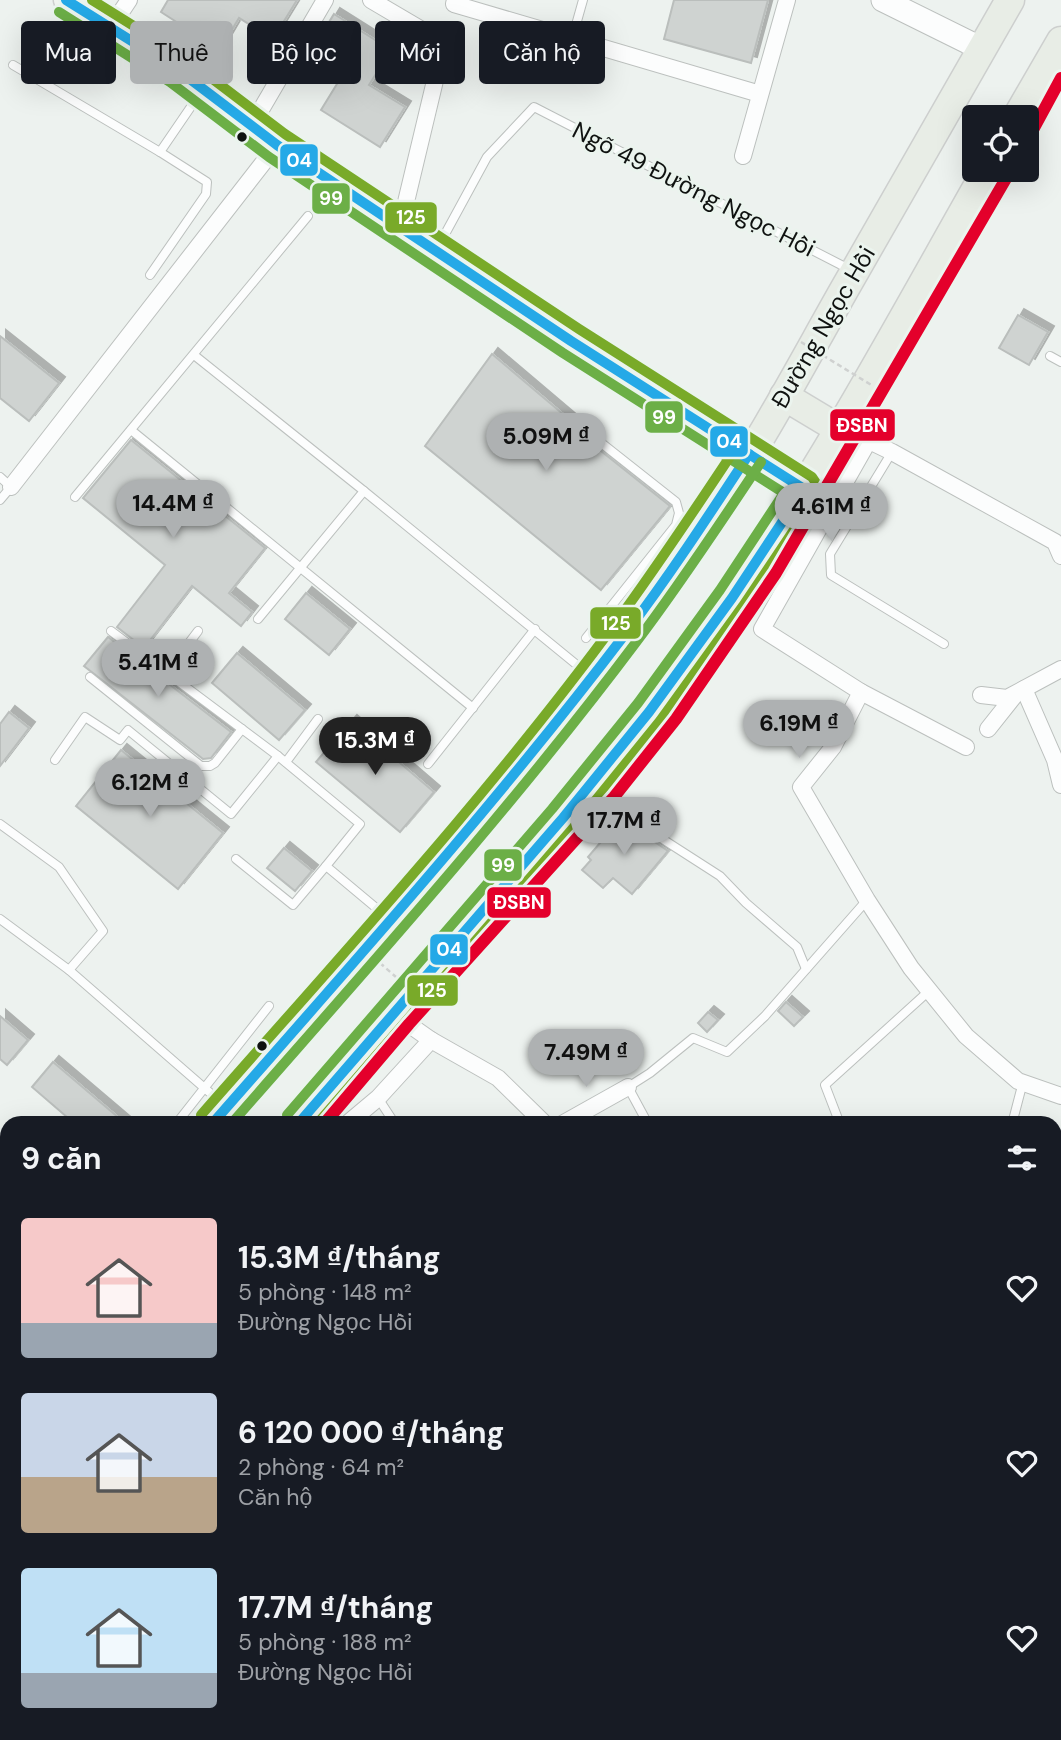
<!DOCTYPE html>
<html lang="vi">
<meta charset="utf-8">
<style>
:root{--surface:#171b24;--page:#20242c;--text:#f1f3f6;--muted:#9ea1a6;--accent:#aeb1b2}
body{margin:0;font-family:"DM Sans",sans-serif;background:var(--page);color:var(--text);height:100vh;display:flex;flex-direction:column;font-size:26px;white-space:nowrap}
*{box-sizing:border-box;margin:0}
p{font-size:23px;color:var(--muted)}
.icon{flex:none;width:38px;height:38px;fill:none;stroke:currentColor;stroke-width:2;stroke-linecap:round;stroke-linejoin:round}
.map{position:relative;flex:1;overflow:hidden}
.side{position:absolute;left:0px;top:1116px;width:1062px;height:625px;display:flex;flex-direction:column;background:var(--surface);border-radius:21px 21px 0 0;box-shadow:0 7px 28px #0002}
.side>*{flex:none}
.guide{position:absolute;left:21px;top:21px;width:700px;height:63px;display:flex;gap:14px}
.buttons{position:absolute;left:962px;top:105px;display:grid;gap:14px}
.buttons a{display:grid;place-items:center;width:77px;height:77px;border-radius:7px;background:var(--surface);box-shadow:0 7px 28px #0002;font-size:35px}
.price{position:absolute;translate:-50% -60px;padding:0 16px;border-radius:24px;background:var(--accent);color:#111;font-size:23px;line-height:46px;filter:drop-shadow(0 2px 4px #0008)}
.price::after{content:'';position:absolute;left:50%;top:42px;width:21px;height:16px;margin-left:-10px;background:inherit;clip-path:polygon(0 0,100% 0,50% 100%)}
.price.on{background:#222;color:#fff}
ul{padding:0;list-style:none}
li{display:flex;align-items:center;gap:21px;height:175px;padding:0 21px}
li span{display:grid;place-items:center;flex:none;width:196px;height:140px;border-radius:7px;color:#555}
li>.icon{margin-inline-start:auto}
span .icon{width:84px;height:84px;fill:#fffc;stroke-width:1}
li b{font-size:30px}
h2{display:flex;justify-content:space-between;align-items:center;height:84px;padding:0 21px;font-size:30px}
.chip{padding:0 24px;border-radius:7px;background:var(--surface);box-shadow:0 7px 28px #0002;font-size:24px;line-height:63px}
.chip.on{background:var(--accent);color:#111}
.map>svg:first-child{display:block}
</style>
<div class="map">
<svg width="1061" height="1740" viewBox="0 0 1061 1740">
<defs>
<filter id="shadow"><feDropShadow dx="6" dy="-6" stdDeviation="0" flood-color="#0004"/></filter>
</defs>
<rect width="100%" height="100%" fill="#edf2ef"/>
<g fill="#6cc2c7">
<path d="M1055,1452H1061V1740H400L394,1734H1055Z"/>
<path d="M7,1648V1734H134L140,1740H0V1650Z"/>
</g>
<g fill="#cfd3d1" stroke="#babebc" stroke-width="2" filter="url(#shadow)">
<path d="M168,0H297L273,39L239,18L220,50L161,12Z"/>
<path d="M674,0H768L751,63L664,39Z"/>
<path d="M334,14L391,50L369,85L405,107L380,147L321,110L340,79L307,58Z"/>
<path d="M1018,315L1048,332L1029,365L999,348Z"/>
<path d="M0,336L59,383L29,421L0,398Z"/>
<path d="M492,354L570,420L572,428L670,506L601,590L425,446Z"/>
<path d="M131,440L265,548L229,593L252,612L241,626L192,586L144,648L117,627L165,565L83,498Z"/>
<path d="M306,593L350,629L329,655L285,619Z"/>
<path d="M108,637L231,732L211,758L203,759L84,666Z"/>
<path d="M237,653L305,710L279,740L212,683Z"/>
<path d="M9,712L29,728L0,766V724Z"/>
<path d="M351,721L434,792L400,832L316,762Z"/>
<path d="M121,750L223,833L178,889L76,806Z"/>
<path d="M624,815L646,836L668,851L632,894L613,878L603,888L582,870L591,860L588,857Z"/>
<path d="M284,848L312,871L295,891L267,868Z"/>
<path d="M786,1002L803,1017L794,1026L778,1011Z"/>
<path d="M708,1012L718,1020L707,1032L698,1023Z"/>
<path d="M0,1016L28,1040L7,1065L0,1059Z"/>
<path d="M53,1062L126,1124H75L32,1087Z"/>
</g>
<g fill="none" stroke-linecap="round" stroke-linejoin="round">
<g stroke="#bcc0be" stroke-width="10">
<g id="lane">
<path d="M572,39L583,0"/>
<path d="M13,65L160,152"/>
<path d="M438,247L487,157L534,107L849,269"/>
<path d="M150,275L206,194L207,182L160,152L201,92"/>
<path d="M194,355L364,491L588,674"/>
<path d="M1050,356L1061,362"/>
<path d="M576,423L676,502L679,513L676,525L586,638"/>
<path d="M131,430L473,708"/>
<path d="M892,452L830,554L831,575L944,644"/>
<path d="M0,477L11,487L0,500"/>
<path d="M75,497L308,216"/>
<path d="M258,619L364,491"/>
<path d="M111,631L278,756L360,824L326,866"/>
<path d="M167,672L198,631"/>
<path d="M90,677L201,766H210L215,763L242,729"/>
<path d="M55,760L85,717L120,740L128,730L231,814L278,756"/>
<path d="M286,762L318,719"/>
<path d="M428,764L535,629"/>
<path d="M599,778L614,797L650,831L720,876L746,903L797,947L806,969"/>
<path d="M0,824L59,867L103,931L69,970"/>
<path d="M236,859L293,905L326,866L387,917"/>
<path d="M0,919L69,970L224,1105"/>
<path d="M378,1098L395,1124"/>
<path d="M176,1124L269,1006"/>
<path d="M648,1124L628,1087L650,1073L693,1038L727,1052L765,1016L867,900"/>
<path d="M840,1124L825,1085L930,990"/>
<path d="M1012,1124L1023,1082"/>
<path d="M0,1184L7,1190"/>
</g>
</g>
<g stroke="#bcc0be" stroke-width="18">
<g id="street">
<path d="M371,0L444,43L400,227"/>
<path d="M455,0L454,4L760,94"/>
<path d="M111,27L129,0"/>
<path d="M252,125L325,0"/>
<path d="M743,156L787,0"/>
<path d="M839,429L857,435L892,452L1055,542L1061,556"/>
<path d="M869,440L762,629L861,692L833,747L801,787L867,900L911,968L966,1036L1018,1081L1061,1096"/>
<path d="M11,487L277,145"/>
<path d="M1024,689L1055,760L1061,785"/>
<path d="M861,692L966,747"/>
<path d="M981,695L1007,698L1061,669"/>
<path d="M988,729L1015,695"/>
<path d="M394,1014L431,1040L498,1078L545,1124"/>
<path d="M347,1124L378,1098L431,1040"/>
<path d="M562,1124L628,1087"/>
</g>
</g>
<g stroke="#bcc0be" stroke-width="25">
<g id="secondary">
<path d="M883,0L982,49"/>
<path d="M1055,1399L1061,1398"/>
</g>
</g>
<g stroke="#cdcfce" stroke-width="27">
<g id="primary">
<path d="M66,0L178,70L277,145L571,341L749,454"/>
<path d="M0,1550L7,1557"/>
<path d="M199,1734L204,1740"/>
<path d="M320,1734L326,1740"/>
</g>
</g>
<g stroke="#cdcfce" stroke-width="31">
<g id="highway">
<path d="M1017,117L1061,41"/>
<path d="M784,396L839,429"/>
<path d="M749,454L804,489"/>
<path d="M212,1124C386,925 565,730 714,511C762,440 802,364 844,290C899,193 955,97 1010,0"/>
<path d="M298,1124C448,952 602,784 732,597C827,461 905,314 987,170"/>
<path d="M0,1366L7,1358"/>
<path d="M0,1466L7,1458"/>
<path d="M0,1525L7,1531"/>
<path d="M223,1734L229,1740"/>
<path d="M285,1734L290,1740"/>
</g>
</g>
<g stroke="#cfd1d0" stroke-width="2.5" stroke-dasharray="5 3.5" stroke-linecap="butt">
<path d="M380,963L396,977"/>
<path d="M1055,1439L1061,1438"/>
<path d="M0,1618L7,1615"/>
<path d="M163,1734L169,1740"/>
<path d="M365,1734L371,1740"/>
</g>
<use href="#lane" stroke="#fcfdfd" stroke-width="8"/>
<use href="#street" stroke="#fcfdfd" stroke-width="16"/>
<use href="#secondary" stroke="#fcfdfd" stroke-width="23"/>
<use href="#primary" stroke="#f0f4ef" stroke-width="24"/>
<use href="#highway" stroke="#e8ede6" stroke-width="28"/>
<path stroke="#cfd1d0" stroke-width="2.5" stroke-dasharray="5 3.5" stroke-linecap="butt" d="M801,342L873,386"/>
<g stroke="#ebf4ee" stroke-width="16">
<g id="bus-1">
<path d="M66,0L178,70L277,145L571,341L804,489L732,598L649,712L563,818L298,1124"/>
<path d="M212,1124C353,963 496,804 626,633C670,575 709,515 749,454"/>
</g>
</g>
<g stroke="#ebf4ee" stroke-width="16">
<g id="bus-2">
<path d="M59,12L170,82L269,157L563,353L784,493L720,590L638,703L552,809L287,1115"/>
<path d="M231,1124C370,965 511,809 637,641C681,583 721,522 761,462"/>
</g>
</g>
<g stroke="#ebf4ee" stroke-width="16">
<g id="bus-3">
<path d="M92,0L185,58L285,134L579,329L812,477L818,486L816,497L743,606L660,721L574,827L317,1124"/>
<path d="M201,1115C343,953 490,794 617,621C659,564 698,505 737,446"/>
</g>
</g>
<use href="#bus-1" stroke="#25a9e7" stroke-width="10"/>
<use href="#bus-2" stroke="#6caf47" stroke-width="10"/>
<use href="#bus-3" stroke="#79aa29" stroke-width="10"/>
<g stroke="#ebf4ee" stroke-width="18">
<g id="rail-1">
<path d="M1027,141L1061,78"/>
<path d="M324,1124L409,1024L614,797L676,719L776,573L1011,170"/>
</g>
</g>
<use href="#rail-1" stroke="#e4002b" stroke-width="12"/>
</g>
<g fill="#0f1210" stroke="#ebf4ee" stroke-width="2.5">
<circle cx="242" cy="137" r="6"/>
<circle cx="262" cy="1046" r="6"/>
</g>
<g text-anchor="middle" dominant-baseline="central" stroke-width="6" stroke-linejoin="round" paint-order="stroke">
<g font-size="24" fill="#0f1210" stroke="#ebf4ee">
<text transform="translate(694 189) rotate(27)">Ngõ 49 Đường Ngọc Hồi</text>
<text transform="translate(823 327) rotate(-60)">Đường Ngọc Hồi</text>
</g>
</g>
<g stroke="#ebf4ee" stroke-width="2.5">
<rect x="279" y="143" width="40" height="34" rx="7" fill="#25a9e7"/>
<rect x="311" y="182" width="40" height="33" rx="7" fill="#6caf47"/>
<rect x="384" y="201" width="54" height="33" rx="7" fill="#79aa29"/>
<rect x="644" y="400" width="40" height="34" rx="7" fill="#6caf47"/>
<rect x="829" y="408" width="67" height="34" rx="7" fill="#e4002b"/>
<rect x="709" y="425" width="40" height="33" rx="7" fill="#25a9e7"/>
<rect x="589" y="606" width="53" height="34" rx="7" fill="#79aa29"/>
<rect x="483" y="848" width="40" height="34" rx="7" fill="#6caf47"/>
<rect x="486" y="886" width="66" height="33" rx="7" fill="#e4002b"/>
<rect x="429" y="933" width="40" height="33" rx="7" fill="#25a9e7"/>
<rect x="406" y="974" width="53" height="33" rx="7" fill="#79aa29"/>
</g>
<g font-size="19" text-anchor="middle" font-weight="bold" fill="#fff">
<text x="299" y="167">04</text>
<text x="331" y="205">99</text>
<text x="411" y="224">125</text>
<text x="664" y="424">99</text>
<text x="862" y="432">ĐSBN</text>
<text x="729" y="448">04</text>
<text x="616" y="630">125</text>
<text x="503" y="872">99</text>
<text x="519" y="909">ĐSBN</text>
<text x="449" y="956">04</text>
<text x="432" y="997">125</text>
</g>
</svg>
<div class="buttons">
<a><svg class="icon" aria-label="locate" viewBox="0 0 24 24"><circle cx="12" cy="12" r="6"/><path d="M12 2v4M12 18v4M2 12h4M18 12h4"/></svg></a>
</div>
<b class="price" style="left:546px;top:473px">5.09M ₫</b>
<b class="price" style="left:173px;top:540px">14.4M ₫</b>
<b class="price" style="left:831px;top:543px">4.61M ₫</b>
<b class="price" style="left:158px;top:699px">5.41M ₫</b>
<b class="price" style="left:799px;top:760px">6.19M ₫</b>
<b class="price on" style="left:375px;top:777px">15.3M ₫</b>
<b class="price" style="left:150px;top:819px">6.12M ₫</b>
<b class="price" style="left:624px;top:857px">17.7M ₫</b>
<b class="price" style="left:586px;top:1089px">7.49M ₫</b>
<div class="guide">
<a class="chip">Mua</a>
<a class="chip on">Thuê</a>
<a class="chip">Bộ lọc</a>
<a class="chip">Mới</a>
<a class="chip">Căn hộ</a>
</div>
<section class="side">
<h2>9 căn<svg class="icon" aria-label="filters" viewBox="0 0 24 24"><path d="M4 7h16M4 17h16"/><circle cx="9" cy="7" r="2"/><circle cx="15" cy="17" r="2"/></svg></h2>
<ul>
<li><span style="background:linear-gradient(#f6c9c9 75%,#9aa5b1 0)"><svg class="icon" aria-label="home" viewBox="0 0 24 24"><path d="M3 11l9-7 9 7M6 9v11h12V9"/></svg></span><div><b>15.3M ₫/tháng</b><p>5 phòng · 148 m²</p><p>Đường Ngọc Hồi</p></div><svg class="icon" aria-label="heart" viewBox="0 0 24 24"><path d="M12 20l-8-8c-3-5 5-10 8-4 3-6 11-1 8 4z"/></svg></li>
<li><span style="background:linear-gradient(#c9d6e8 60%,#b9a48a 0)"><svg class="icon" aria-label="home" viewBox="0 0 24 24"><path d="M3 11l9-7 9 7M6 9v11h12V9"/></svg></span><div><b>6 120 000 ₫/tháng</b><p>2 phòng · 64 m²</p><p>Căn hộ</p></div><svg class="icon" aria-label="heart" viewBox="0 0 24 24"><path d="M12 20l-8-8c-3-5 5-10 8-4 3-6 11-1 8 4z"/></svg></li>
<li><span style="background:linear-gradient(#bfe0f5 75%,#9aa5b1 0)"><svg class="icon" aria-label="home" viewBox="0 0 24 24"><path d="M3 11l9-7 9 7M6 9v11h12V9"/></svg></span><div><b>17.7M ₫/tháng</b><p>5 phòng · 188 m²</p><p>Đường Ngọc Hồi</p></div><svg class="icon" aria-label="heart" viewBox="0 0 24 24"><path d="M12 20l-8-8c-3-5 5-10 8-4 3-6 11-1 8 4z"/></svg></li>
</ul>
</section>
</div>
